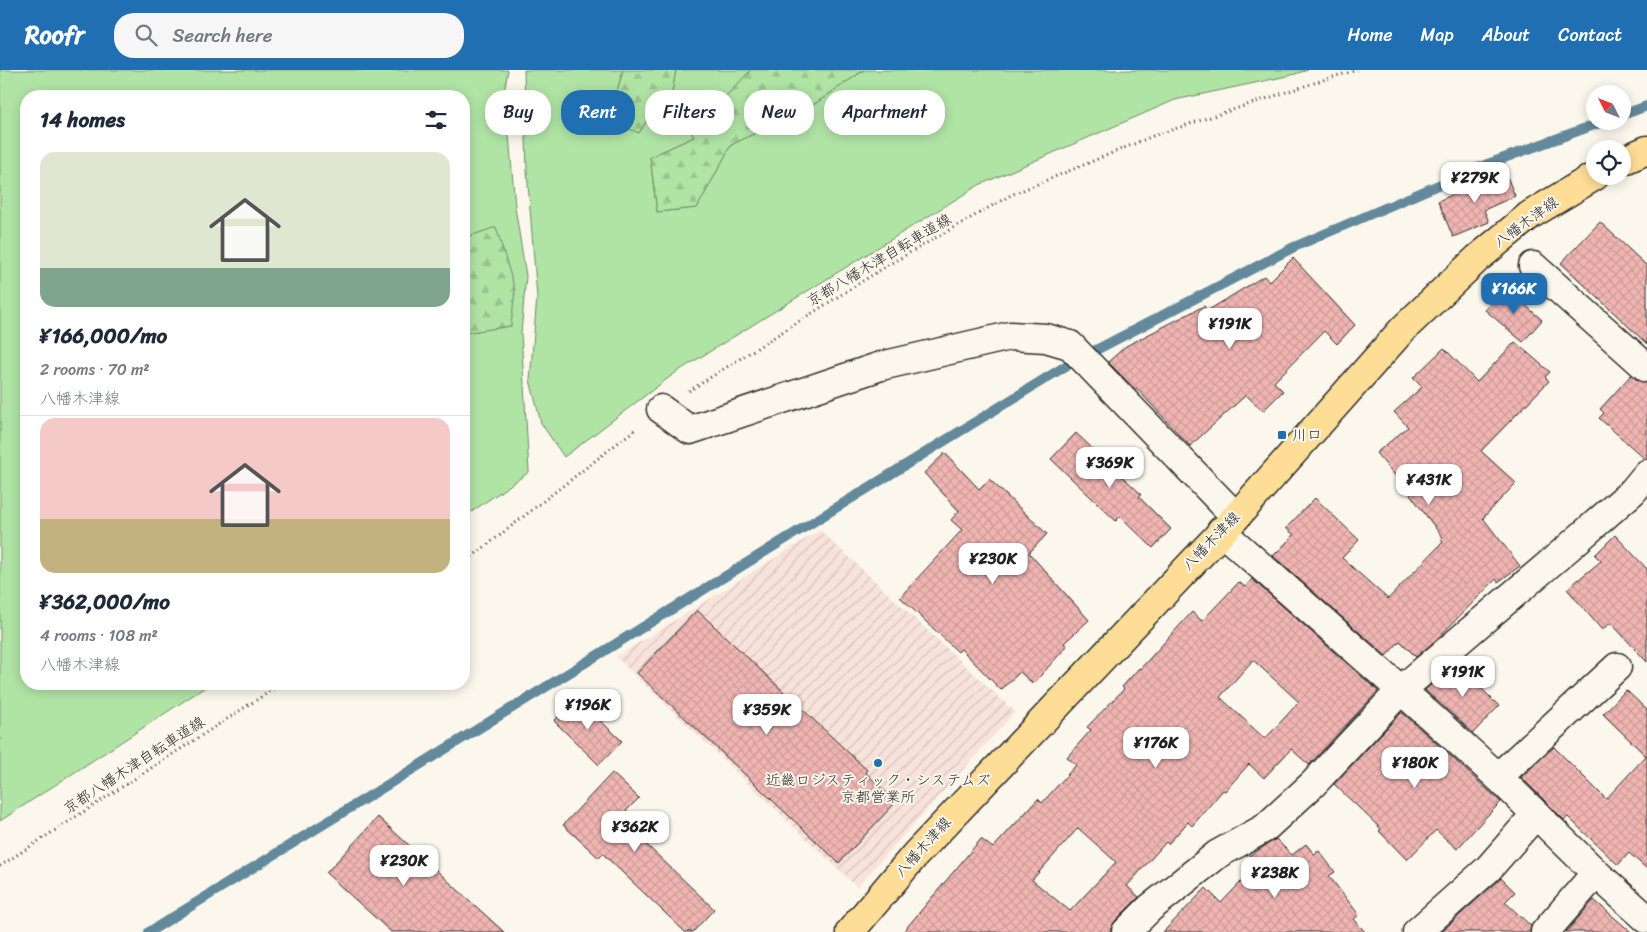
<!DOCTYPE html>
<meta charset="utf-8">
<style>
:root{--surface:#fff;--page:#f6f6f7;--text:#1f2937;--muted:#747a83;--line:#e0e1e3;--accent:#1f6fb2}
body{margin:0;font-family:Sriracha,"Klee One",sans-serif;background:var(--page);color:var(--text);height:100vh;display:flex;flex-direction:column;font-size:19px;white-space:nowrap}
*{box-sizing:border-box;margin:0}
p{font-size:16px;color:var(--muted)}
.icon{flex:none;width:28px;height:28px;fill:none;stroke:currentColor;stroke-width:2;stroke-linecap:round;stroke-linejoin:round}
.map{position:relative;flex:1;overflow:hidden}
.sheet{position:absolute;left:20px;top:20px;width:450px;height:600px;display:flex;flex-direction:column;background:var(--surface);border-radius:20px;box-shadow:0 2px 12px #0003}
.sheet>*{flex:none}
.banner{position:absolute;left:485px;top:20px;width:475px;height:45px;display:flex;gap:10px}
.needle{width:32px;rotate:312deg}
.buttons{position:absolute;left:1586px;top:15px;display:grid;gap:10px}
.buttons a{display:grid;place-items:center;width:45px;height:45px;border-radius:50%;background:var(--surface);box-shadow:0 2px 12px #0003;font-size:25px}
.price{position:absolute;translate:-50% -42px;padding:0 11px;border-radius:10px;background:#fff;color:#222;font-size:16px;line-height:32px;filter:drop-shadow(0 1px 2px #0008)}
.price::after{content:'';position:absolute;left:50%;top:30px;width:15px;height:11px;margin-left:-8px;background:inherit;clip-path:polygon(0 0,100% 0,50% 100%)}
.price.selected{background:var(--accent);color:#fff}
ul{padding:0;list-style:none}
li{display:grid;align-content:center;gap:10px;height:265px;padding:0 20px}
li+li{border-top:1px solid var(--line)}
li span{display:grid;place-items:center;height:155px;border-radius:15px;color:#555}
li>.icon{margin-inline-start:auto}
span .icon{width:90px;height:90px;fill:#fffc;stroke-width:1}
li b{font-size:21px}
h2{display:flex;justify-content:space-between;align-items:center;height:60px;padding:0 20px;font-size:21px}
.tag{padding:0 18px;border-radius:20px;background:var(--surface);box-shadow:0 2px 12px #0003;font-size:18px;line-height:45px}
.tag.selected{background:var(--accent);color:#fff}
header{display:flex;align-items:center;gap:30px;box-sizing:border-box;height:70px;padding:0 25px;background:var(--accent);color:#fff}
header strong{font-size:24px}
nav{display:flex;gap:28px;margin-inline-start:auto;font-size:18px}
.search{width:350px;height:45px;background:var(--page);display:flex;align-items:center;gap:12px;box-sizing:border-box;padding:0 18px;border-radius:20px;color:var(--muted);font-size:19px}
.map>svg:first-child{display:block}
</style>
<header>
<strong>Roofr</strong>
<div class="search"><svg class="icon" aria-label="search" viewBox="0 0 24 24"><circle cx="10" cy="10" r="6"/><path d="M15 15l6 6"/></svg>Search here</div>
<nav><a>Home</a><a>Map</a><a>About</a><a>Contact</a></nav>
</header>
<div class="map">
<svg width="1647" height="862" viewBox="0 0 1647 862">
<defs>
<pattern id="industrial-furrows" width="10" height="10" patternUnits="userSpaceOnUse" patternTransform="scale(1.25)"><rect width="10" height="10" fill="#f8e3db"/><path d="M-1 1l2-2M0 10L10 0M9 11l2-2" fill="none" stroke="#d5c3bc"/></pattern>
<pattern id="forest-firs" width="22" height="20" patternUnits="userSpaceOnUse" patternTransform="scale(1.25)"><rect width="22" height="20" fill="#b0e4a5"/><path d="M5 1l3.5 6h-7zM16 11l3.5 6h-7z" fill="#98c48e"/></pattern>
<pattern id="building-cross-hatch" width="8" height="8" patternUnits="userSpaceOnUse" patternTransform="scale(1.25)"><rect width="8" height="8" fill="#f0b5b3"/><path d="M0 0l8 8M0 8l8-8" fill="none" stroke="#ce9c9a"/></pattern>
</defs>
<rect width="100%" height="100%" fill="#fbf7ec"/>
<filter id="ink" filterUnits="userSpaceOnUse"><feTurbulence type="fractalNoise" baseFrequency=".02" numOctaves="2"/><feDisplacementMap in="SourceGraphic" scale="10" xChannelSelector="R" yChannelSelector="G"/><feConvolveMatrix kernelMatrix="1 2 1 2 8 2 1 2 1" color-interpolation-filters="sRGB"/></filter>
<g filter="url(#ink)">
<path fill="url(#industrial-furrows)" d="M820,460L1015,642L857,817L616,587Z"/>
<g fill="#b0e4a5" stroke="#6e8868">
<path d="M0,0H508L505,17L515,137L526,206L521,263L529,402L464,447V263L510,256L496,158L464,168V26H26V614H210L0,751Z"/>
<path d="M524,0H623L609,50L639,63L651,44L684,47L694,67L650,87L657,142L697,138L731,75L816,33L864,0H1308L1292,5L1175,30L979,115L675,303L564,387L541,353L530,310L537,227L527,101Z"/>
<path d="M676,0H751L709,44L672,22Z"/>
</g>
<g fill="url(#forest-firs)" stroke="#6e8868">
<path d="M623,0H676L672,22L709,44L751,0H864L816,33L731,75L697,138L657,142L650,87L694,67L684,47L651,44L639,63L609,50Z"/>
<path d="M496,157L515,220L511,256L464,263V168Z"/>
</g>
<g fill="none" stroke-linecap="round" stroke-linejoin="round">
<g stroke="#62899c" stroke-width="10">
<path d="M1622,45L1647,36"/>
<path d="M149,862L1069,294L1294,177L1485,95L1605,51"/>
</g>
</g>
<g fill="url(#building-cross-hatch)" stroke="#2b2b2b" fill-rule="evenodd">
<path d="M1505,102L1515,126L1484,140L1489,152L1453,167L1438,131Z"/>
<path d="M1600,152L1647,196V274L1561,193Z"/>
<path d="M1293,188L1355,255L1337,274L1324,261L1274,312L1283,321L1263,341L1246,325L1190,376L1136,318L1135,319L1108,292L1126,276L1204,236L1207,241L1264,206L1269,212Z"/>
<path d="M1505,217L1542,250L1523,272L1485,240Z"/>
<path d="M1515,272L1550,302L1545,307L1549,311L1481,381L1516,413L1483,448L1520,496L1498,512L1496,509L1437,569L1416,587L1400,571L1386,586L1273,486L1294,465L1286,458L1315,428L1359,470L1342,488L1388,529L1443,472L1441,470L1443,468L1404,416L1376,383L1408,357L1394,342L1422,317L1413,308L1444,278L1477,312Z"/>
<path d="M1631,305L1637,310L1647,313V389H1645L1599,348L1604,343L1600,339Z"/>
<path d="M1076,363L1141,424L1139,427L1171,459L1153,478L1120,446L1116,451L1051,389Z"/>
<path d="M945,383L979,419L989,409L1047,464L1029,483L1089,550L1064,573L1067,576L1033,614L1020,602L1001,620L961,579L958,582L900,527L962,460L951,450L959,441L924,403Z"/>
<path d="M1615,465L1647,499V592L1611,553L1602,560L1567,519L1601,491L1595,485Z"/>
<path d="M1252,509L1378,621L1309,695L1291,679L1264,708L1249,694L1225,721L1223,720L1192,756L1188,752L1168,774L1166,772L1127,816L1139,827L1115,851L1111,858V862H903L981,769L993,778L1038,729L1042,733L1076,695L1067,687L1091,660L1087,657L1124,619L1122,617L1139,598L1140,599L1192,542L1202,551L1239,512L1245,517ZM1253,590L1299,632L1265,669L1220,627ZM1078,758L1116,792L1070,841L1032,810Z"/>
<path d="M697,540L867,700L865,702L896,732L839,793L637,603Z"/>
<path d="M1460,590L1464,593L1460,597L1499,636L1473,663L1425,620Z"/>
<path d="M1626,620L1647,640V799L1629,783L1618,795L1568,747L1564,750L1521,707L1554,677L1606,729L1646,686L1603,644Z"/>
<path d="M576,628L622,671L599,695L554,651Z"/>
<path d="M1401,643H1403L1501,732L1485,748L1457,779L1436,760L1407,790L1379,761L1381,759L1334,714Z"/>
<path d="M612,703L639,728L625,742L635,750L628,757L714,839L693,862H685L603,784L599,788L563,755Z"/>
<path d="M378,747L504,862H391L326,803Z"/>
<path d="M1276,769L1292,785L1306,774L1314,784L1319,781L1335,802L1329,806L1359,845L1354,849L1365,862H1163L1206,818L1221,833L1258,794L1249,786Z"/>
<path d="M1501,808L1515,822L1505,832L1531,856L1530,862H1441Z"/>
<path d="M1594,830L1631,862H1566Z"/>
</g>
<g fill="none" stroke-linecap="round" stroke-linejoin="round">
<g stroke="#2b2b2b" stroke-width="31">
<g id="minor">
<path d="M1533,196L1647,298"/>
<path d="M661,339L690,360L881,296L1010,266L1046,268L1070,275L1236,447"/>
<path d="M1221,461L1401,620L1498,707L1596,803L1647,849"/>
<path d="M1498,707L1617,597"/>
<path d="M1126,862L1150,838L1218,784L1265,758L1313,714L1401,620L1568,478L1633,421L1647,404"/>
<path d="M1417,862L1488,799L1536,744"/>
<path d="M1545,862L1596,803"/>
</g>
</g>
<g stroke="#2b2b2b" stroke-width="31">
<g id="primary">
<path d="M1622,91L1647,80"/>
<path d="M850,862L915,785L1236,447L1403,259L1478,188L1530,145L1595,106"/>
</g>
</g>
<g stroke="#2b2b2b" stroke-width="3" stroke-dasharray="1 4" stroke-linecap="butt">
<path d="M689,321L888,195L1011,125L1153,66L1326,9L1357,0"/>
<path d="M464,493L637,358"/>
<path d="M0,796L281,614"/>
</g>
<use href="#minor" stroke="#fbf7ec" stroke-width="28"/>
<use href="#primary" stroke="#fedd96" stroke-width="28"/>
</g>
</g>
<g fill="#1f6fb2" stroke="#fbf7ec" stroke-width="2">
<rect x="1277" y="360" width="10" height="10" rx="2.5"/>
<circle cx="878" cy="693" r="5"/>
</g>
<g text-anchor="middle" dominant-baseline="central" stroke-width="4" stroke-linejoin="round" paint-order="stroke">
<g font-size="15" fill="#2b2b2b" stroke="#fbf7ec">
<text transform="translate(1526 152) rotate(-36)">八幡木津線</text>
<text transform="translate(879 190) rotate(-31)">京都八幡木津自転車道線</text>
<text transform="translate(1211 471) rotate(-46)">八幡木津線</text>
<text transform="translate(134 695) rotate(-33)">京都八幡木津自転車道線</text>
<text transform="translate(923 777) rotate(-48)">八幡木津線</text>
</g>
<g font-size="15" fill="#2b2b2b" stroke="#fbf7ec" text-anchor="start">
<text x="1292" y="365">川口</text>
<text x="878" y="710" text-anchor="middle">近畿ロジスティック・システムズ<tspan x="878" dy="17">京都営業所</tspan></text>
</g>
</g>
</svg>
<div class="buttons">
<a><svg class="needle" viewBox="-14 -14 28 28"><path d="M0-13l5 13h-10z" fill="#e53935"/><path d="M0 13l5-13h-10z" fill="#747a83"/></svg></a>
<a><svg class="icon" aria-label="locate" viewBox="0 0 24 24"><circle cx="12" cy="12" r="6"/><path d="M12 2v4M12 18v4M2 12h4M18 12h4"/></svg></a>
</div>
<b class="price" style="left:1475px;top:134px">¥279K</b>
<b class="price selected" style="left:1514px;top:245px">¥166K</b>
<b class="price" style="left:1230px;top:280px">¥191K</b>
<b class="price" style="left:1110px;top:419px">¥369K</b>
<b class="price" style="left:1429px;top:436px">¥431K</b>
<b class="price" style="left:993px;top:515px">¥230K</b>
<b class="price" style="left:1463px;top:628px">¥191K</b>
<b class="price" style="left:588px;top:661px">¥196K</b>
<b class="price" style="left:767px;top:666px">¥359K</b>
<b class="price" style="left:1156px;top:699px">¥176K</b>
<b class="price" style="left:1415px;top:719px">¥180K</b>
<b class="price" style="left:635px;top:783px">¥362K</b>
<b class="price" style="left:404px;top:817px">¥230K</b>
<b class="price" style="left:1275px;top:829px">¥238K</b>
<div class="banner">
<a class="tag">Buy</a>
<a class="tag selected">Rent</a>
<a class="tag">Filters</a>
<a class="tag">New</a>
<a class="tag">Apartment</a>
</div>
<section class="sheet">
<h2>14 homes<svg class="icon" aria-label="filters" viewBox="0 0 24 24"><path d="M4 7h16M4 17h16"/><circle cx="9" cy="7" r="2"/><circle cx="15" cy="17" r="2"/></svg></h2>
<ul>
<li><span style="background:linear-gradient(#dfe7d0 75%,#7fa58c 0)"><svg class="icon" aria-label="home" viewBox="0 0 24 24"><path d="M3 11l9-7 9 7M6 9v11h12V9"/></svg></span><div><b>¥166,000/mo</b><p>2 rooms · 70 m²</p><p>八幡木津線</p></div></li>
<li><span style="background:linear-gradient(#f6c9c9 65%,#c2b280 0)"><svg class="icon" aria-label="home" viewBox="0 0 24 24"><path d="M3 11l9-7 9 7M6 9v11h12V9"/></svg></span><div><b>¥362,000/mo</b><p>4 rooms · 108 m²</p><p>八幡木津線</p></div></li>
</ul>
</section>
</div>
